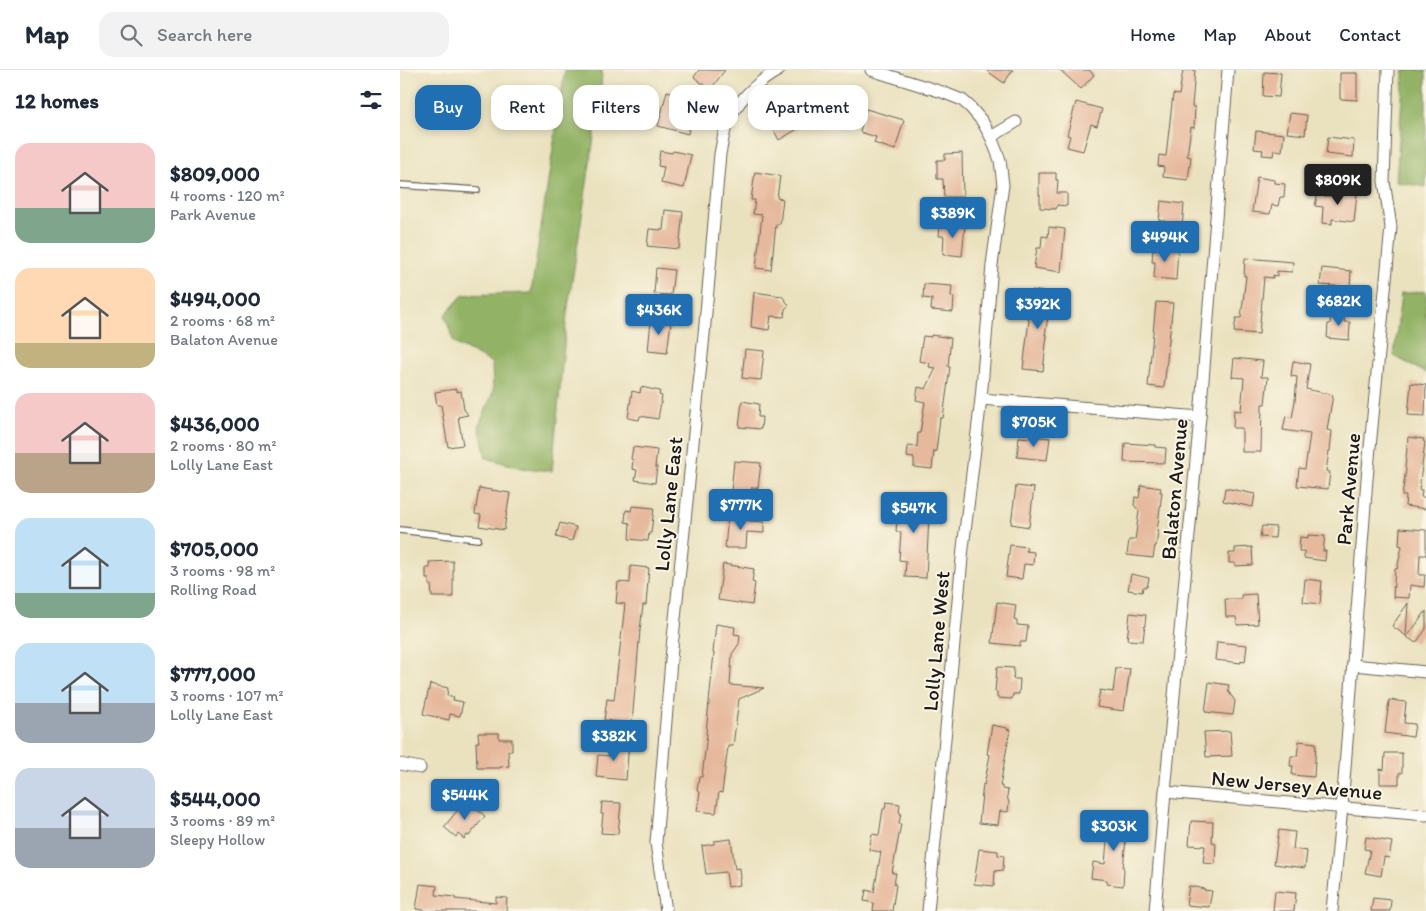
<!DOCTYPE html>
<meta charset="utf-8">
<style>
:root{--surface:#fff;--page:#f2f2f3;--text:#1f2937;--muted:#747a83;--line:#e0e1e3;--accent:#1f6fb2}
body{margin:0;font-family:Itim,sans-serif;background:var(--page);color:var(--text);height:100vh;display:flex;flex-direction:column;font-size:19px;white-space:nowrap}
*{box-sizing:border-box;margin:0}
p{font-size:16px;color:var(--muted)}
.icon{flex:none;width:28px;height:28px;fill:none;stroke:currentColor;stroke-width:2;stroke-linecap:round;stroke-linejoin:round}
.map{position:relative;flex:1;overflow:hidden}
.drawer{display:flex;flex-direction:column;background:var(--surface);width:400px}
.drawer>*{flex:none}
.guide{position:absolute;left:15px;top:15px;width:475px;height:45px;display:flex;gap:10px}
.price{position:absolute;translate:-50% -42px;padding:0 11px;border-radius:5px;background:var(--accent);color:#fff;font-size:16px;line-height:32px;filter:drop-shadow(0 1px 2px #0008)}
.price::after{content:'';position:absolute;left:50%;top:30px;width:15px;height:11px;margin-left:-8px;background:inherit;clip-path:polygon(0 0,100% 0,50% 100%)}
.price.active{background:#222;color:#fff}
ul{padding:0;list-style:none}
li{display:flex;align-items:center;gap:15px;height:125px;padding:0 15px}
li span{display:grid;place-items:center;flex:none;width:140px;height:100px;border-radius:15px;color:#555}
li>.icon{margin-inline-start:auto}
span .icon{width:60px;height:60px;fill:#fffc;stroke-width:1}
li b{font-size:21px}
h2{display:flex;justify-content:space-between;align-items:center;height:60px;padding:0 15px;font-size:21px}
.pill{padding:0 18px;border-radius:15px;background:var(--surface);box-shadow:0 2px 8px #0003;font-size:18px;line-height:45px}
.pill.active{background:var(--accent);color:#fff}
header{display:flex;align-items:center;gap:30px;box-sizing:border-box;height:70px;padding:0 25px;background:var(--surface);border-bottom:1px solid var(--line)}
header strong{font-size:24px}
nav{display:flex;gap:28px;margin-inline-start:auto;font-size:18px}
.search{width:350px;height:45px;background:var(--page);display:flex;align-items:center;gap:12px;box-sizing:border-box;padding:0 18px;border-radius:15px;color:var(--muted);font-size:19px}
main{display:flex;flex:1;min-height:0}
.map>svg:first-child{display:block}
</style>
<header>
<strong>Map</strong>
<div class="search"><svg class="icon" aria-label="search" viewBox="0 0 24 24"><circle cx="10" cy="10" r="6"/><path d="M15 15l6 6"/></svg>Search here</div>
<nav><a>Home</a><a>Map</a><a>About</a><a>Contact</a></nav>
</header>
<main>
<section class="drawer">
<h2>12 homes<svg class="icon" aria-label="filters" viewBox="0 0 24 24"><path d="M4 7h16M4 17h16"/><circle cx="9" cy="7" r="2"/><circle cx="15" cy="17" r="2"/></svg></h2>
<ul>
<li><span style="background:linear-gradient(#f6c9c9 65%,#7fa58c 0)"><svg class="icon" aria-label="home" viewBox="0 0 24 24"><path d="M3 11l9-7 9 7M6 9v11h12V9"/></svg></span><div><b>$809,000</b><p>4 rooms · 120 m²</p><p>Park Avenue</p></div></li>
<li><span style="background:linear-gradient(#ffd9b3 75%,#c2b280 0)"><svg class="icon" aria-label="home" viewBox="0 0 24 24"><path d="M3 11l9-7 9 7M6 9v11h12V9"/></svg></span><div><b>$494,000</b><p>2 rooms · 68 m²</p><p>Balaton Avenue</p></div></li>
<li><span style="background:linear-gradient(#f6c9c9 60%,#b9a48a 0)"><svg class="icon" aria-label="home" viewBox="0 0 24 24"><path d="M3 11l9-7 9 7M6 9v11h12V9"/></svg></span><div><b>$436,000</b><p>2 rooms · 80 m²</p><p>Lolly Lane East</p></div></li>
<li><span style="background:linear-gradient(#bfe0f5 75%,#7fa58c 0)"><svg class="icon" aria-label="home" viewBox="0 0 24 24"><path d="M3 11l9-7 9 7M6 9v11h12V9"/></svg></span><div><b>$705,000</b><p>3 rooms · 98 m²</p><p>Rolling Road</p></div></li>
<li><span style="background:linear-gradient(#bfe0f5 60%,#9aa5b1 0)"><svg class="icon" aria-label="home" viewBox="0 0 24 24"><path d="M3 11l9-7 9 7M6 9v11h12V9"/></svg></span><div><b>$777,000</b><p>3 rooms · 107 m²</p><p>Lolly Lane East</p></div></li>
<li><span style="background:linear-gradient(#c9d6e8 60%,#9aa5b1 0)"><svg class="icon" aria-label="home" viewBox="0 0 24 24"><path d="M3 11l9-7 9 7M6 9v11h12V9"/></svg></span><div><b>$544,000</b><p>3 rooms · 89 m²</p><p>Sleepy Hollow</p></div></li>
</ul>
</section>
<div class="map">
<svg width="1026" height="841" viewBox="0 0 1026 841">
<rect width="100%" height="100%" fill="#fcf5e5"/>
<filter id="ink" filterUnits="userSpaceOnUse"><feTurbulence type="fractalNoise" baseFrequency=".02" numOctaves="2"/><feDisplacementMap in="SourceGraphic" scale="10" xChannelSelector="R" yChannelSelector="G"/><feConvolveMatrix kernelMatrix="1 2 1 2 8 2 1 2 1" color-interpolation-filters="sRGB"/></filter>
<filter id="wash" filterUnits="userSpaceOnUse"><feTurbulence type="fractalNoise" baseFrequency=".0096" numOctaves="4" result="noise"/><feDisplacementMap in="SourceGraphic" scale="20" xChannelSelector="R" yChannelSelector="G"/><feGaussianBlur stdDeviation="1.12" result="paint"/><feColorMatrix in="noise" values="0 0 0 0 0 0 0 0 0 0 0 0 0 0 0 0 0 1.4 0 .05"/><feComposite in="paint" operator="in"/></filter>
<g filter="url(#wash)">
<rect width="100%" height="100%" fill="#eae2bf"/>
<g fill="#92b265" stroke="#576740">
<path d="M165,0H202L201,21L167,244L152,401L122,398L86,388L79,356L93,322L92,293L54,273L45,245L63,225L131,223Z"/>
<path d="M1004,0H1026V117L996,112Z"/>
<path d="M1026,221V303L994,286L1001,224Z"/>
</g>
<g id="blocks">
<g fill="#e6b99d">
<path d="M299,0H325L310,20L294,7Z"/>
<path d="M586,0H613L604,13Z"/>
<path d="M660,0H689L694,5L681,19Z"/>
<path d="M783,0H795L792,37H795L794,58L791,57L787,86L791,87L788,110L763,107L764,97L758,96L759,85L766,86L773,24L779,25Z"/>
<path d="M864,2L881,3L879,27L863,26Z"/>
<path d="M940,3H957V30L940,29Z"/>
<path d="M267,21L284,26L278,50L290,53L288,64L258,56Z"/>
<path d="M676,32L702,39L697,56L691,54L683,81L667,77L670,66L667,65Z"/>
<path d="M407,34L416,48L379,70L371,55Z"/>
<path d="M466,39L504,50L495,80L474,73L476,67L460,62Z"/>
<path d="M890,43L907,45L905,65L887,63Z"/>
<path d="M856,61L884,64L882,81L874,80L873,86L862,85L863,80L854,79Z"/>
<path d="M928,67L954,70L953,87L926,84Z"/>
<path d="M260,81L272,83L273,81L291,85L284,118L261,113L264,97L258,96Z"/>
<path d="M562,83L563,127H544L543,109H537V90H545V84Z"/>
<path d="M355,102L380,106L377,128L383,129L380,154H376L371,200L356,198L362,145L353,144L355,130H351Z"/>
<path d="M639,103H656V110H658L657,123H667V136L657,135L656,139L640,138V125H639Z"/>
<path d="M857,107L874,110V113L885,114L884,127H880L878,136L872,135L870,144L852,142Z"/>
<path d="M932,120L957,123L954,152L932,149V154L922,153L923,137L915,136L917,126H932Z"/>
<path d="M761,131L784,134L782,158L764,157L765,151H759Z"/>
<path d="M265,140L283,142L279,179L247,176L249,159L263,160Z"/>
<path d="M545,153L565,155L562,186L543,184L544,166H539L540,155L545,156Z"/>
<path d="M649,157L665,159L661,202L634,198L637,178H641L642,166L648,167Z"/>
<path d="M758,177L778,179L776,210L754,208L755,192H752L753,179H757Z"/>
<path d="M845,188L893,192L892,202L877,201V206L873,205V208L864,207L859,264L834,262L836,248H841L846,206H844Z"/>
<path d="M256,198L274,200L271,225L254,224Z"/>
<path d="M922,198L951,201L950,217L920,215Z"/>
<path d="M524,214L552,216L551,226L554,227L553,242L531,240L532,229L523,228Z"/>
<path d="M632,220L656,224L654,236L650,235L645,265H647L643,301L623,299L629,250L628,249Z"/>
<path d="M354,222L382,226L389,235L385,239L384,247L371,246L369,260L351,257Z"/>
<path d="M756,232L773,233L764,318L748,316Z"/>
<path d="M931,242L945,243L944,252H950V255L949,270L927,268L928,254H930Z"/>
<path d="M251,250L271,252L267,283L248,281Z"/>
<path d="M531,265L551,268L548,297H550L543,348H540L536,382L534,381L532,399L514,397V388L507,387L508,376L517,377L518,363H520L525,332L516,330L518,317L526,319L536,298L529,297L530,293L519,291L523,266L531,267Z"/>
<path d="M345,279L364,281L361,310L342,308Z"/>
<path d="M834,288L863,291L861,307H868L865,334H862L861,382H842V358H833L834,340L841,341L844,308L832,307Z"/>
<path d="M893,291L910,294L906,319L933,325L927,360L932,361L930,381H929L926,401L930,402L928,419L897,416L899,398L905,399L910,364L883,360L886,346L892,348L895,331L897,307L891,306Z"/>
<path d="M1011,313L1026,315L1025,346L1008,345Z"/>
<path d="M241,317L260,321L259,325L262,326L258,349L240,346L239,350L228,348L232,321L240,323Z"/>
<path d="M56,319L57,322L61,321L64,339L68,345L58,347L63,375L48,377L41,335H37L35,322Z"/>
<path d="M342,331L359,334L358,347H362L361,359L339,357Z"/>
<path d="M631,366L650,368L647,390L617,387L619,367L631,368Z"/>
<path d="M1008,367L1024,369L1023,371L1025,372L1019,420H1022L1021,427H1026V439L1005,436L1006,426H1002L1006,399L1005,398Z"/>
<path d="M725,373L755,375V377L766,378L765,393L724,392Z"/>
<path d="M233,377L257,380L255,397H257L255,413L235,410L237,400L232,399L233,390L231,389Z"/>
<path d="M334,391L361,393L358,418L352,417L351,424L331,422Z"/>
<path d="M741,415L761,418L760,422H762L757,462H758L756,476H755L753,488L727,485L729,470H735L739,441L734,435L735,427L739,428Z"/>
<path d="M616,416L634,418L629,457L611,454Z"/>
<path d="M79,418L110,423L104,460L79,456L81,445L75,444Z"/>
<path d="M825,418L855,424L853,437L823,431Z"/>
<path d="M509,425L530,426L526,508L505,507L506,491L499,490L501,462L496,461L497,452H491L492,436L508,438Z"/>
<path d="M232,436L254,438L251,463H249L248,471L229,469L230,453L225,452L226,440L231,441Z"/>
<path d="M328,446L347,447L349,451L364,452V463L347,462L346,478H325Z"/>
<path d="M160,453L176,457L172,471L156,467Z"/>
<path d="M862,456L876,457L875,468L860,467Z"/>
<path d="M1000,458L1026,460V485H1020L1019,505H1025L1024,517L1010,515L1009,528L993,527L995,499H997L1002,476L999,475Z"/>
<path d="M908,465L925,466L923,481H926L925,491L904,488V481H899L900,467L908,468Z"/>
<path d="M610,475L627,477L626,481L634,482L633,495L624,494L622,509L606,507Z"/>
<path d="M852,477L853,495L835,496V493H829V483H835V478Z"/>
<path d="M53,491V527H32L31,515H29V509H26V498H30L29,492Z"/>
<path d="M323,494L354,499L352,512L355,513L352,535L318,530Z"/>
<path d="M231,496L249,498L246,535H243L240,560L232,653L204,650L207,629L214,630L225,534L216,533L218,512L230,513Z"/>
<path d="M731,504L749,508L747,517H743L742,522L728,520Z"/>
<path d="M905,509L922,511L920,534L903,532Z"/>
<path d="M856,524L858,554L837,555L836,547H826L825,529H842L841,525Z"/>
<path d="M597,532L616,535L614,550L617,551V555L628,556L626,572H620V576L592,573Z"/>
<path d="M1008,533L1006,566L992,556Z"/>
<path d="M1026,541V559L1016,573L1007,567Z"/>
<path d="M730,543L746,545L743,571L727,570Z"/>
<path d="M316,554L335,557L334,564L340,565L339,574L332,584L330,615L364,618L339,629L333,676H328L322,723L319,722L316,743L297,741L300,722L297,721L299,707H302L307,664H306L308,642L314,583H313Z"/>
<path d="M817,572L847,575L845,592L841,591V593L815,590Z"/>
<path d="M597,597L614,598L613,609H620L619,624H613L612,629L597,628V622H595Z"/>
<path d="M716,598L730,599L724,641L697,637L700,620L713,622Z"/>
<path d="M809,612L829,615L828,621L835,631L833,645L805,642Z"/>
<path d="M30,614L48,618L47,626L54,627L53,630L63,632L60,646L50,644L49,650L23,644Z"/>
<path d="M989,630L1006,632L1004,653L1015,654L1013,667L985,663Z"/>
<path d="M592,655L607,658V659L610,660L600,716H602V719L608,720L607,726L609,733L608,742L600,741L598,755L579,753L583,714L584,715L590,685L587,684Z"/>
<path d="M830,661L832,686L806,687L804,662Z"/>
<path d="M78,663H99V669H112V681H108L109,696L100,697V698H77L76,672H79Z"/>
<path d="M212,671L229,672L226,710L196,707L198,685L211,686Z"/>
<path d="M899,671L916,673L914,707L892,705L893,696H890L891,686H897Z"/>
<path d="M985,683H1002V703H999V714H980V699L984,700Z"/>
<path d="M66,730L85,746L69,766L67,765L64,769L58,764L56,767L44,757Z"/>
<path d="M202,732L221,733L218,764L201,763L203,744H201Z"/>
<path d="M486,732L500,734L499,742L501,743L499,754H501L492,803H496L494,814L496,815L492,841H473L474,833L464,831L466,820L474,822L481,782L469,780L472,764L479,765L483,739H485Z"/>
<path d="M716,746L732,748L731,761L727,760L723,798L724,799L723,816L707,814V810L691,808L693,792L705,794L709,747L716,748Z"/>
<path d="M791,751L813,752L812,772L816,773L815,794L803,793L805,776L789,775Z"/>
<path d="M879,760L895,762L893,779L907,781L905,798L874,794Z"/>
<path d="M966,767L992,772L989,788L984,787L981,806L965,803L970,780L964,779Z"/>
<path d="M331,769L335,799L340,798L341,809H339L340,815L328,817L326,802L306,804L302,776L314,774V771Z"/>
<path d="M579,779L598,781V785L604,786L603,800L595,801L594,816L574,814Z"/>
<path d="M20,814L37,816L36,825L55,827V829L96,833V827L107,828L106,841H30L16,839Z"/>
<path d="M789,816L805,819L804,820L812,821L809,837L786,835Z"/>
<path d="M875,821L896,823L894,841H873Z"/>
<path d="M973,828L991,830L990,841H971Z"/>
</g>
</g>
</g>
<g filter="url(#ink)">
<use href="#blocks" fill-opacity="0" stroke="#646155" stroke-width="1"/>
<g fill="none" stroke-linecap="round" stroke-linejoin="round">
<g stroke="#646155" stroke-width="8">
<g id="lane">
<path d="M0,115L77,120"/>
<path d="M0,460L78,469"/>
</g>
</g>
<g stroke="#646155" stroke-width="13">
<g id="street">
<path d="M471,0L542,22L562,30L570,37L582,51L591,67L600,90L603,115L592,195L581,329L563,478L540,722L528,841"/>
<path d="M591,67L616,52"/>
<path d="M581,329L800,347"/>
<path d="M953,595L1026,602"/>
<path d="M0,694L20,698"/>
<path d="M765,722L1026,745"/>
<path d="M266,841L256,773L272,578L304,265L320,84C322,75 323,66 326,57C334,33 357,12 379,0"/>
<path d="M755,841L765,722L800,347L828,0"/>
<path d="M932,841L942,737L967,409L991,157L984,111L988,0"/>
</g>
</g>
<use href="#lane" stroke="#fff" stroke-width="5.5"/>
<use href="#street" stroke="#fff" stroke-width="11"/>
</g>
</g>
<g text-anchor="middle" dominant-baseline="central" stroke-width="4" stroke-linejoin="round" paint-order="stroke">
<g font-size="21" fill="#1c1c1c" stroke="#fcf5e5">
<text transform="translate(774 419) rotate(-85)">Balaton Avenue</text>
<text transform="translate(948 419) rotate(-85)">Park Avenue</text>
<text transform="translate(268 434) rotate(-84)">Lolly Lane East</text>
<text transform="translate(536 571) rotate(-85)">Lolly Lane West</text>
<text transform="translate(897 715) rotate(5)">New Jersey Avenue</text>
</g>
</g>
</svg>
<b class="price active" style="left:938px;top:136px">$809K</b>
<b class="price" style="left:553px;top:169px">$389K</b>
<b class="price" style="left:765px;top:193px">$494K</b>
<b class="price" style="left:939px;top:257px">$682K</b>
<b class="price" style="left:638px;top:260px">$392K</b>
<b class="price" style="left:259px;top:266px">$436K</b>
<b class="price" style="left:634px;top:378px">$705K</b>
<b class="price" style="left:341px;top:461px">$777K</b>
<b class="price" style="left:514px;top:464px">$547K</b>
<b class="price" style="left:214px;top:692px">$382K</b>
<b class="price" style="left:65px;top:751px">$544K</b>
<b class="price" style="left:714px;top:782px">$303K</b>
<div class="guide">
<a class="pill active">Buy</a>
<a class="pill">Rent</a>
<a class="pill">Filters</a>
<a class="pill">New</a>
<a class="pill">Apartment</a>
</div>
</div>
</main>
